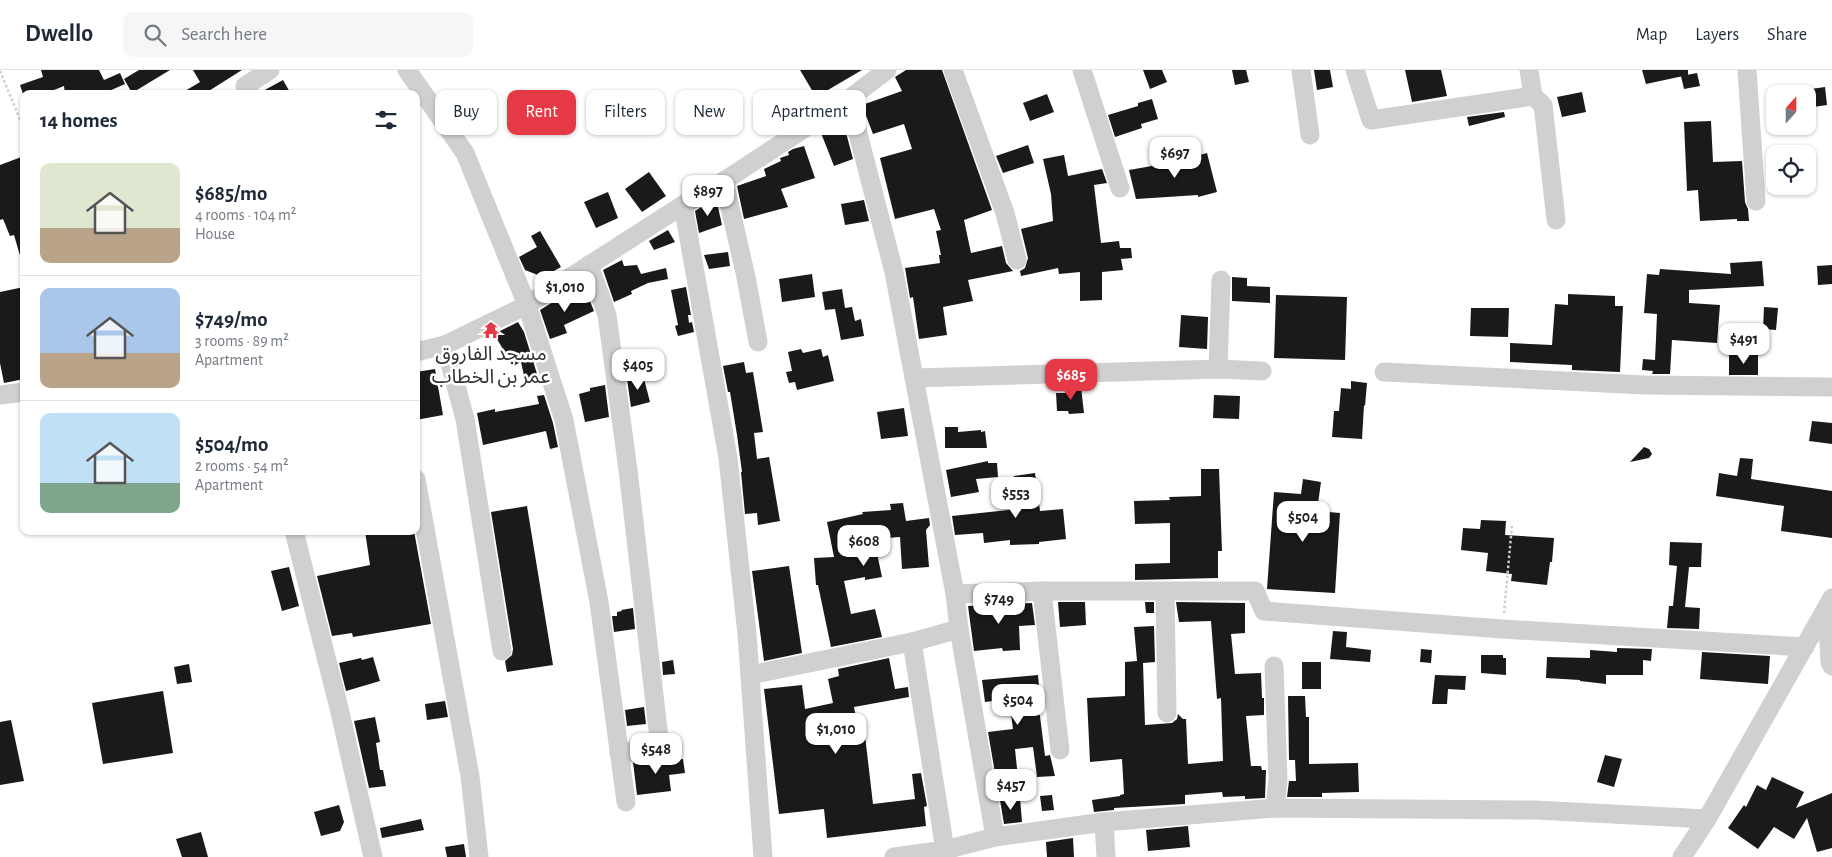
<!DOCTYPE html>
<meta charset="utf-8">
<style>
:root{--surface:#fff;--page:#f6f6f7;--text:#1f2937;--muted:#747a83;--line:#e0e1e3;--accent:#e63946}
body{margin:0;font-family:"Alegreya Sans","Noto Sans Arabic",sans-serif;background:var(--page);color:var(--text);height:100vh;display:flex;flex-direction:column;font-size:19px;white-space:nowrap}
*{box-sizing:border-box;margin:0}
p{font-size:16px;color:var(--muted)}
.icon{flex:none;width:28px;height:28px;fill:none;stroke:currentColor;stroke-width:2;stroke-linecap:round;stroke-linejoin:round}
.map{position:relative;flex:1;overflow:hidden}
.side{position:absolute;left:20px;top:20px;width:400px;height:445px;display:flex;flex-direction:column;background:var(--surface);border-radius:10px;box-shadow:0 1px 4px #0004}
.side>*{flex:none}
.banner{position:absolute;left:435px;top:20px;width:475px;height:45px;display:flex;gap:10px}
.needle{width:32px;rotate:21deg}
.fabs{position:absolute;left:1766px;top:15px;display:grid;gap:10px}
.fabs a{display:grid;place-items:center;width:50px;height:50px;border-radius:10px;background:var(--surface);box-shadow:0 1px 4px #0004;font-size:25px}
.price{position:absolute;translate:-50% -42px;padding:0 11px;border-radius:10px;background:#fff;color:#222;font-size:16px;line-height:32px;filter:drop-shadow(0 1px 2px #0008)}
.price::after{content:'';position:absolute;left:50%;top:30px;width:15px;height:11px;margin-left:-8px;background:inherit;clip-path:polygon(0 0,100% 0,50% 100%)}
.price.current{background:var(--accent);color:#fff}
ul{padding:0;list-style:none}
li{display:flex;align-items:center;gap:15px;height:125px;padding:0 20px}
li+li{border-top:1px solid var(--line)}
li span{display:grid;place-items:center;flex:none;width:140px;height:100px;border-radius:10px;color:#555}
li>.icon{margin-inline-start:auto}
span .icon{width:60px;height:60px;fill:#fffc;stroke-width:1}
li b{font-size:21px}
h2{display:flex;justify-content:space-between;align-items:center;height:60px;padding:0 20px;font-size:21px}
.chip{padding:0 18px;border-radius:10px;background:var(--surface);box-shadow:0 1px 4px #0004;font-size:18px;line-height:45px}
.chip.current{background:var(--accent);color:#fff}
header{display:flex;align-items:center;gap:30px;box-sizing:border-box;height:70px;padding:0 25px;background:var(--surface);border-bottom:1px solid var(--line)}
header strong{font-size:24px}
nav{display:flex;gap:28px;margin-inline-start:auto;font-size:18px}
.search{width:350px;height:45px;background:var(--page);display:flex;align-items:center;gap:12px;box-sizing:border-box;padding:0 18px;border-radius:10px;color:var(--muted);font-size:19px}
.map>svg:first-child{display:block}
</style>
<header>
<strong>Dwello</strong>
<div class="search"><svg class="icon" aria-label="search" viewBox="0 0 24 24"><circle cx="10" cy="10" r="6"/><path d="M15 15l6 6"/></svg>Search here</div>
<nav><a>Map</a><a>Layers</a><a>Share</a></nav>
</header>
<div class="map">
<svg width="1832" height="787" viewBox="0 0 1832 787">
<rect width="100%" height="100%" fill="#fff"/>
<g fill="#1a1a1a">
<path d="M41,0H99L104,10L120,3L125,14L109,21L110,24H65L64,16L44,24H23L20,15L43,7Z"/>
<path d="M139,0H170L132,23L124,9Z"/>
<path d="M193,0H242L204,24H180L200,12Z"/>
<path d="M800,0H862L816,27Z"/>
<path d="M906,0H942L992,140L964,150L971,183L1002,176L1006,193L1013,201L968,210L973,231L943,237L947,265L919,269L913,227L910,228L905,198L940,193L939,185H941L936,161L941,160L934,139L895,149L880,88L912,79L904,54L873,64L862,35L902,21L895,7Z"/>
<path d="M1143,0H1162L1167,12L1150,19Z"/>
<path d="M1232,0H1246L1249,12L1235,15Z"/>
<path d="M1314,0H1330L1333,17L1317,20Z"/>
<path d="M1405,0H1441L1447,26L1412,32Z"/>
<path d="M1642,0H1688V5L1646,14Z"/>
<path d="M1697,3L1700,16L1684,19L1681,6Z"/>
<path d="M283,10L291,24H261V22Z"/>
<path d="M1825,17L1827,35L1813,37L1811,19Z"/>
<path d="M1582,22L1586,42L1562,47L1557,27Z"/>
<path d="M1047,24L1054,42L1030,51L1023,33Z"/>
<path d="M1152,29L1158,49L1141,54L1142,58L1115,67L1108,45L1138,36V33Z"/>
<path d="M1504,42L1505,47L1469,56L1467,47Z"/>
<path d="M1711,51L1713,92L1742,91L1745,132L1748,139L1749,151H1737V149L1700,151L1698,120L1687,121L1684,52Z"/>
<path d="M844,55L853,89L834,96L821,63Z"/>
<path d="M1028,75L1034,93L1003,103L996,86Z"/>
<path d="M804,76L815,108L781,119L788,137L744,149L737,116L766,106L764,99L781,91L780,88L789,85L788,82L793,79Z"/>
<path d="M1207,83L1217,122L1198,127V125L1136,129L1129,100L1169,93Z"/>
<path d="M1064,85L1068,106L1102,99L1107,113L1094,115L1101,173L1119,171L1120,178H1131L1132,188L1121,189L1123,200L1102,202V230L1080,231V202L1059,204L1058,198L1021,206L1020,201L1025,198L1028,188L1021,159L1053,151L1051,124L1043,89Z"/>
<path d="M24,86V188L21,189L14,165L10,166L3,149L0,150V95Z"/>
<path d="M649,102L666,126L642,142L625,119Z"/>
<path d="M608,122L618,148L596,158L584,132Z"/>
<path d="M716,128L722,155L699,163L695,141Z"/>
<path d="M864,130L869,151L845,155L841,134Z"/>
<path d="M668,160L675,172L654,180L649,171Z"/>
<path d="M540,161L561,197L543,207L525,200L519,187L537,177L531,166Z"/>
<path d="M728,182L730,196L709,199L704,185Z"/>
<path d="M622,190L624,196L637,195L641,204L666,198L668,209L648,213L631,221L632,224L614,232L603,200Z"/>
<path d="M1762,191L1764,216L1689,220V233L1720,235L1717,273L1672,270L1670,304H1652L1653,301L1642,300L1643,289L1655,290L1656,269L1657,244L1644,243L1647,204L1659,205L1660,199L1731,204L1730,193Z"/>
<path d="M1832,195V214L1818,215L1817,196Z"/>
<path d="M812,204L815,227L782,232L779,209Z"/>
<path d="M1232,207L1247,208V216L1270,217V233L1232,231Z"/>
<path d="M24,217V309L4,313L0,293V222Z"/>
<path d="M686,217L691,245H688L689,253L692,252L694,262L678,266L675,256L678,255L671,220Z"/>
<path d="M842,219L845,238L852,237L855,251L861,249L864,266L841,270L835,239L825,240L822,222Z"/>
<path d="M586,221L594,241L564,255L567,263L550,269L540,240L561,227L562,229Z"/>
<path d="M1568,224L1615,226V236H1623L1620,302L1572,300V295L1510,292V273L1552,275L1555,234L1568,235Z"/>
<path d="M1276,225L1347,227L1345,290L1274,288Z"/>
<path d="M1764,237L1778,238L1776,260L1763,259Z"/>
<path d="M1471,238H1509L1508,267L1470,266Z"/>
<path d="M1181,245L1208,247L1207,279L1179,277Z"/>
<path d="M518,252L524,262L538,307L525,310L521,292L513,296L494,264Z"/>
<path d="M801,279L803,283L821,279L823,287L828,285L834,311L797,320L795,312L789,313L786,302L792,301L788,282Z"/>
<rect x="1729" y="285" width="29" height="20"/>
<path d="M744,292L746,303L753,302L763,362L754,363L757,389L769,387L780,451L758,455L757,443L745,444L741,402H742L737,365L730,322H728L723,296Z"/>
<path d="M435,299L443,345L416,350V302Z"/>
<path d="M643,305L650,332L631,337L627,309Z"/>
<path d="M1351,311L1367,313L1365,336L1364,335L1362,369L1332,367L1334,341H1339L1341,318L1351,319Z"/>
<path d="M605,315L609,347L585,352L579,324L590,321V318Z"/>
<path d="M1081,317L1084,343L1069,344L1068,341H1057L1056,323H1067L1066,318Z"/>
<path d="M544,325L553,353L558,377L550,379L546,361L483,375L477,343L495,339V342L539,334L537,326Z"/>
<path d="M1214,325L1240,326L1239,349L1213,348Z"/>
<path d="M904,338L908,366L881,369L877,342Z"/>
<path d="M1812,351L1832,353V374L1809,371Z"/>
<path d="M945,357H958V362L981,360V362L985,361L987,378H945Z"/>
<path d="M1644,377L1649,379L1652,384L1649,388L1630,392Z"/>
<path d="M1740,388L1753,389L1751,409L1832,421V468L1781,461L1784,436L1716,426L1719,403L1737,406Z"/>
<path d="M988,391V393H997L998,407L976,409L979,422L951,427L946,400Z"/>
<path d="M1201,399H1219L1222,481H1218V508L1135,510V494L1170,493V453L1135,454L1134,431L1170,430L1169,427L1201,426Z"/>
<path d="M1035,403L1040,441L1063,439L1066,469L1039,472V474L1010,475V470L984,473L983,463L955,465L952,446L1018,439L1014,406Z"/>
<path d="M1303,409L1321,412L1317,441L1340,443L1335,523L1267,519L1274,422L1301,424Z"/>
<path d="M903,433L906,451L929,448L930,455L926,460L929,497L902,499L900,467L874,469L882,507L865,510V507L844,511L851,544L875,539L882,567L831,577L818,515H816L814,488L834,487L827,452L863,444L862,442L891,440L890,434Z"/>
<path d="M527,436L553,595L507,602L505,591L512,585L513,579L491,442Z"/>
<path d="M1481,450L1506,451L1505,465L1554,468L1552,492H1550L1547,515L1511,511L1512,504L1486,501L1488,483L1461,480L1463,458L1480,459Z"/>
<path d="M365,461H414L431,554L353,567L352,563L332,566L317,506L370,495Z"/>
<path d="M1670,472L1702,473L1701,497H1689L1685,537L1700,538L1699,559L1667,558L1669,536H1673L1677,496L1669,495Z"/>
<path d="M789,496L802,583L764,591L752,501Z"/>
<path d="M289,497L299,536L282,541L271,501Z"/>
<path d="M1058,532H1085L1086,555L1060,557Z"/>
<path d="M1145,532H1154V543H1146Z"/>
<path d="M1176,532L1245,533V563L1231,564L1235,604L1261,603L1262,628H1264V645L1246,646L1251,696H1261L1262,700H1266L1265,728L1245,729V726L1223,727L1222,722L1185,725V734L1114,738V740L1094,742L1092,730L1120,726V725L1124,724L1122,689L1090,692L1087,628L1125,626V592L1137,591L1134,557L1154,556L1155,592L1143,593L1145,655L1172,653L1177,649L1178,644L1183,649H1186L1188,694L1223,691L1221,628L1217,629L1211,551L1179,552Z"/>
<path d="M1032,533L1035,555L1019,556L1020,580L1003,581L1002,578L974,581L968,536Z"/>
<path d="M633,538L635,559L614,562L612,546H617V542L622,541L621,540Z"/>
<path d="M1333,561L1347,562L1346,577L1371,580L1370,592L1330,589Z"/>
<path d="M1617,578L1652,579L1651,591L1643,590V605H1606V614L1580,611V610L1546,608L1547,587L1590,588V580L1617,582Z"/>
<path d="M1421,579L1432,580L1431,593L1420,592Z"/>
<path d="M1702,582L1770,586L1768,614L1700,609Z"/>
<path d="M1481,585H1503V588H1506V605L1481,603Z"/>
<path d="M373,587L380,611L346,621L339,593L361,588L362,590Z"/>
<path d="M889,588L895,619L908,617L909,627L854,637L858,657H864L873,734L915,729L912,704L921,703L927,736L924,737L926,756L827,768L824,739L779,744L764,619L802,615L805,639L833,633L828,609L839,606L838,599Z"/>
<path d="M673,590L675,604L663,605L662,592Z"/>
<rect x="1302" y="592" width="19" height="27"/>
<path d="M189,594L192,612L177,614L174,597Z"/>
<path d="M1038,605L1041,638H1039L1045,686L1050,685L1055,706L1037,707L1033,677L1015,679L1018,708L996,709L988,662L1013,659L1009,629L985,632L982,610Z"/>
<path d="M1435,605L1466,606L1465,620L1448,619L1447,634H1432Z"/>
<path d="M163,621L173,683L103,694L92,633Z"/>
<path d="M1288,626H1305L1306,647H1309V694L1358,693L1359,722L1322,723V727H1287L1289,711H1296L1295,690H1289Z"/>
<path d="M445,631L448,647L427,650L425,634Z"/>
<path d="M644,637L646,654L627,656L625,640Z"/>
<path d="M375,647L380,672L376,673L380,700H383L386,716L369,718L354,651Z"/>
<path d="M11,650L24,711L0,715V652Z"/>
<path d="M1605,685L1622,689L1614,717L1597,712Z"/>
<path d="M660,688L661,691L683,689L685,703L669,705L671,721L637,725L633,692Z"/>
<path d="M1772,707L1804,722L1796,738L1832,723V778L1817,782L1807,748L1794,769L1774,757L1758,779L1728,758L1744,735L1746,737L1757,715L1766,720Z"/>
<path d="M1052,725L1054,740L1042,741L1040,726Z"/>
<path d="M1020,728L1022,752L1004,754L1000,730Z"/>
<path d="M339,735L344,752L340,761L321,766L314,742Z"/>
<path d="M421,749L424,760L382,768L380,758Z"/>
<path d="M1188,756L1190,777L1148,781L1146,760Z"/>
<path d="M201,762L208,787H182L176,769Z"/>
<path d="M1073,768L1074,787H1047L1046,772Z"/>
<path d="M464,774L466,787H447L445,777Z"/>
</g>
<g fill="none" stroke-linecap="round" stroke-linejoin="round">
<g stroke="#cdcdcd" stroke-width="2.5" stroke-dasharray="2.5 2.5" stroke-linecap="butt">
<path d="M0,1L24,59"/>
<path d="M1504,543L1512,455"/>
</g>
<g stroke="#d0d0d0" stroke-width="19">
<path d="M407,0L465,83L527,235L564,350L599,532L626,732"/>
<path d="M953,0L1005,143L1017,190"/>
<path d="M1082,0L1120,118"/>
<path d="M1301,0L1310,65"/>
<path d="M1355,0L1371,50L1533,26L1543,35L1556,150"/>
<path d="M1529,0L1533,26"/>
<path d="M1747,0L1756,131"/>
<path d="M250,24L245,16L270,0"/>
<path d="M849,29L894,202L955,524L959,559L995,767"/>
<path d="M724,111L746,207L758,272"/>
<path d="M683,135L728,388L747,564L763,787"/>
<path d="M589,195L607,245L628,400L660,677L619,683"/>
<path d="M445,275L465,349L502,581"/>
<path d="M416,282L445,275L527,235L683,135L724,111L849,29L887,0"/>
<path d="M1218,299L1221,210"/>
<path d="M1384,302L1645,315L1832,317"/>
<path d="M914,308L1218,299L1262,301"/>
<path d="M0,325L24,322"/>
<path d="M416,409L470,706L479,787"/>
<path d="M294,461L339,638L373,787"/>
<path d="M1042,521L1060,680"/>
<path d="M1165,522L1167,643"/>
<path d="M955,524L1042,521H1255L1264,541L1502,559L1805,577"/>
<path d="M1827,538L1830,592L1832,596"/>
<path d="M912,572L945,780"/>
<path d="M1274,596L1278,709L1275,738"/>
<path d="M750,605L912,572L959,559"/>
<path d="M1104,752L1106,787"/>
<path d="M894,787L945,780L995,767L1104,752L1275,738L1536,740L1707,749"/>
<path d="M1682,787L1707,749L1832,528"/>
</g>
</g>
<defs>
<g id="temple-bare" transform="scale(1.35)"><path d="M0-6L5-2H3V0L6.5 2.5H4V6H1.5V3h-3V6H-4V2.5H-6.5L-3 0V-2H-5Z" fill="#e63946" stroke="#fff" stroke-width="2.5" paint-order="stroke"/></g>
</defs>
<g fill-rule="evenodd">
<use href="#temple-bare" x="491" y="260"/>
</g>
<g text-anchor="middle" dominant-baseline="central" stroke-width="5" stroke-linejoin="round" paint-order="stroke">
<g font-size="20" fill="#333" stroke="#fff">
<text x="491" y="284">مسجد الفاروق<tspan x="491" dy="23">عمر بن الخطاب</tspan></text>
</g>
</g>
</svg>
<div class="fabs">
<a><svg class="needle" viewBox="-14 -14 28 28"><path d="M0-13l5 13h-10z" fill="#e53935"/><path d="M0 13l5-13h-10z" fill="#747a83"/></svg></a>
<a><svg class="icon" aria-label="locate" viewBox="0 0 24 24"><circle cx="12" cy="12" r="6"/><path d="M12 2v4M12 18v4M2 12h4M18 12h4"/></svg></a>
</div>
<b class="price" style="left:1175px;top:109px">$697</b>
<b class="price" style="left:708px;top:147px">$897</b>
<b class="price" style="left:565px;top:243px">$1,010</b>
<b class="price" style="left:1744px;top:295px">$491</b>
<b class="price" style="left:638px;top:321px">$405</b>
<b class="price current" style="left:1071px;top:331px">$685</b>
<b class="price" style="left:1016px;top:449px">$553</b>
<b class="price" style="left:1303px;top:473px">$504</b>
<b class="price" style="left:864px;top:497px">$608</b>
<b class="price" style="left:999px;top:555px">$749</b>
<b class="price" style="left:1018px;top:656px">$504</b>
<b class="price" style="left:836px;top:685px">$1,010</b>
<b class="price" style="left:656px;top:705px">$548</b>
<b class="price" style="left:1011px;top:741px">$457</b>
<div class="banner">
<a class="chip">Buy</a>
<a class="chip current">Rent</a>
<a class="chip">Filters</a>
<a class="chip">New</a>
<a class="chip">Apartment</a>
</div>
<section class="side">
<h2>14 homes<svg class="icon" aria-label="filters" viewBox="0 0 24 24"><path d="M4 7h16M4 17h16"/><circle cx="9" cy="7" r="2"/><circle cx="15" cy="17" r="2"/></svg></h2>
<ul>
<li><span style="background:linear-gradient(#dfe7d0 65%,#b9a48a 0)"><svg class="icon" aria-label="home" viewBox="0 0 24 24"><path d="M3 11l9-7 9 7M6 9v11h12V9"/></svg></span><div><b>$685/mo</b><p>4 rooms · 104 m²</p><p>House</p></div></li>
<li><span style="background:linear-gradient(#a9c7e8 65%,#b9a48a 0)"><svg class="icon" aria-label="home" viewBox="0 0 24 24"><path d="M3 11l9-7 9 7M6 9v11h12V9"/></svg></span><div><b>$749/mo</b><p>3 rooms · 89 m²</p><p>Apartment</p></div></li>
<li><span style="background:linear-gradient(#bfe0f5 70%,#7fa58c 0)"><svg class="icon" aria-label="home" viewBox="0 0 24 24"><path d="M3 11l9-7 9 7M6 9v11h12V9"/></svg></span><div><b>$504/mo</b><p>2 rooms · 54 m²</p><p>Apartment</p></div></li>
</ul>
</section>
</div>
